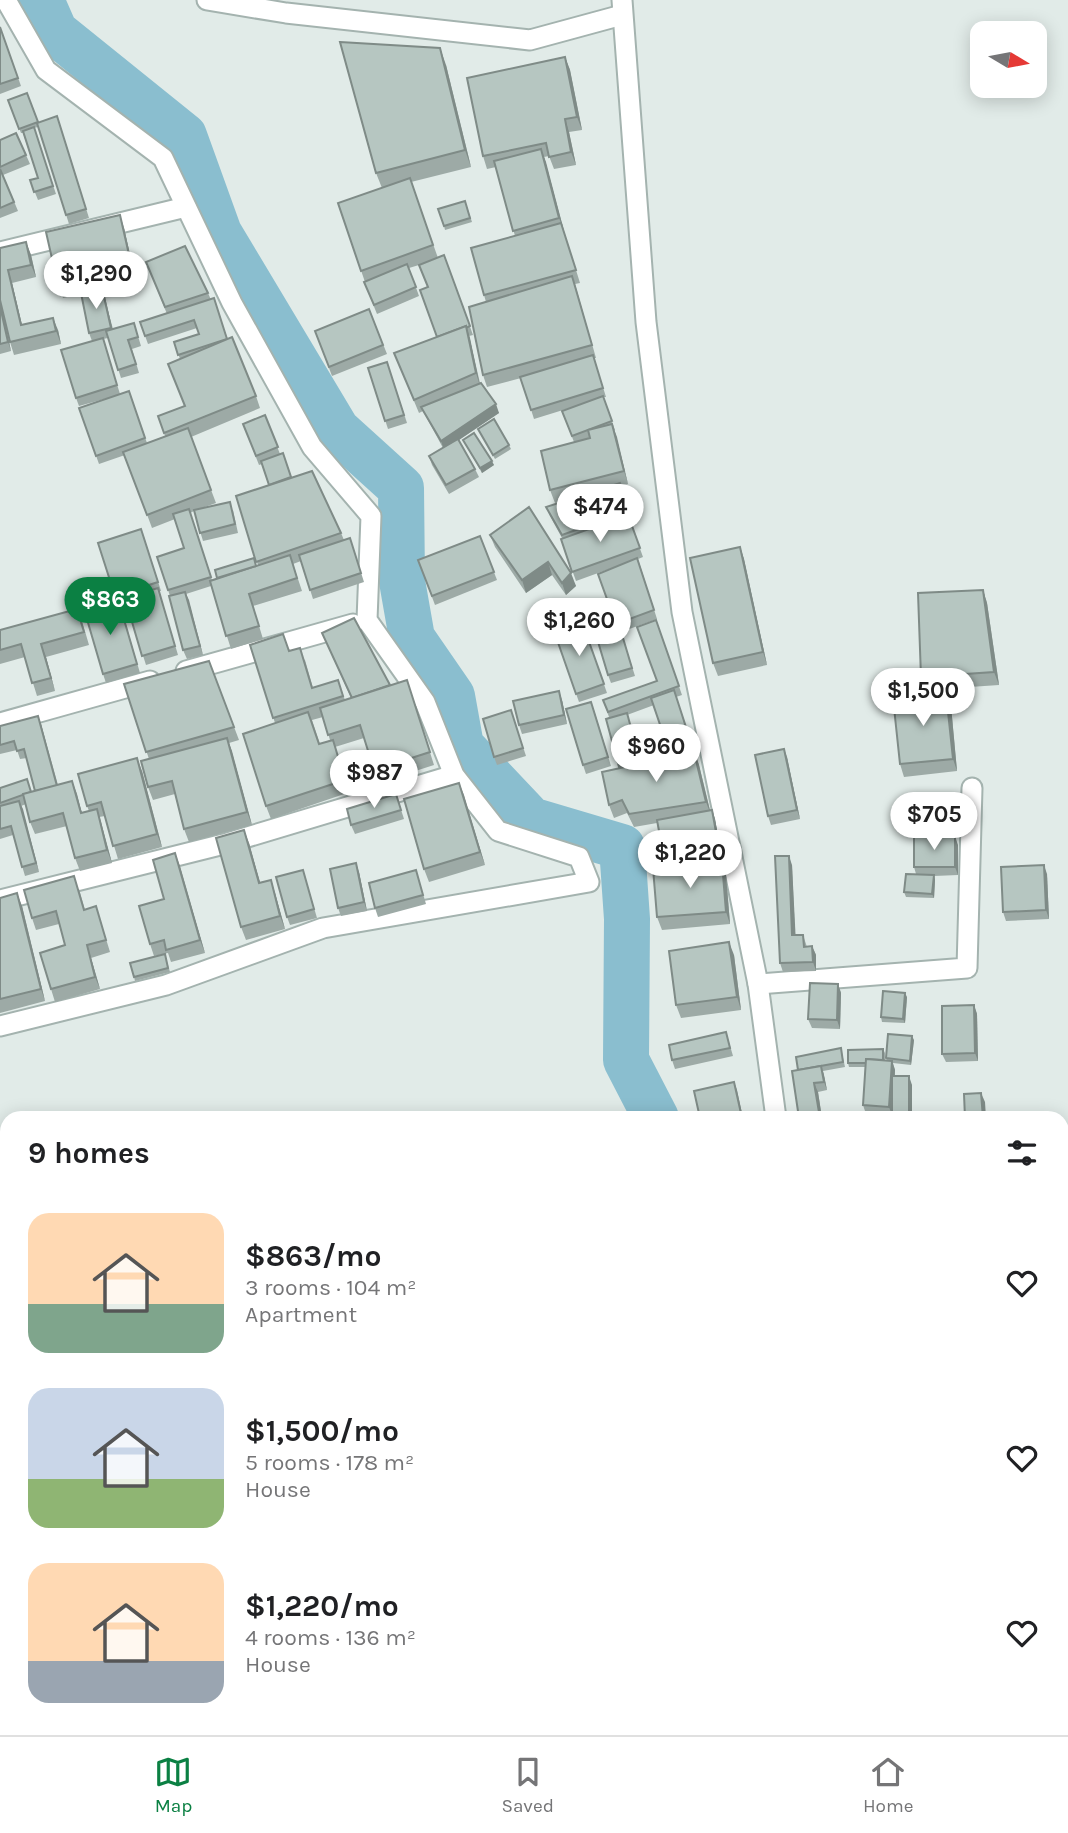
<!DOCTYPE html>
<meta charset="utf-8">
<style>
:root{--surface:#fff;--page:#f2f2f2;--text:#202124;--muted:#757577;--line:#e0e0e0;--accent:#0b8043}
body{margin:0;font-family:Karla,sans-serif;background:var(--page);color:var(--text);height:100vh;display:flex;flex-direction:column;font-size:26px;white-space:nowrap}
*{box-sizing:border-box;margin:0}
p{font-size:23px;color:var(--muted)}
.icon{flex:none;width:38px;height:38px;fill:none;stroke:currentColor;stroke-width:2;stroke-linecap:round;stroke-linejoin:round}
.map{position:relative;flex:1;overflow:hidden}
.side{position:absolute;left:0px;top:1111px;width:1069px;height:625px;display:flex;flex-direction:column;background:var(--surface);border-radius:21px 21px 0 0;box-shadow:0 4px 18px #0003}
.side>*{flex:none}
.needle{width:46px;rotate:100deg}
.fabs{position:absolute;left:970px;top:21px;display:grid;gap:14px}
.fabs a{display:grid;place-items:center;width:77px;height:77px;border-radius:14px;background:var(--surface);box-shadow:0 4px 18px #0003;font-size:35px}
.price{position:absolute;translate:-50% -60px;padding:0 16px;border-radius:24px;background:#fff;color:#222;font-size:23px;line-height:46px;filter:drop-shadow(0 2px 4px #0008)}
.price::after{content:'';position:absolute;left:50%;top:42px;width:21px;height:16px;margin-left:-10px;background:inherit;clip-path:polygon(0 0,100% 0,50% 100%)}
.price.current{background:var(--accent);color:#fff}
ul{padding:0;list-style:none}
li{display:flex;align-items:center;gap:21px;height:175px;padding:0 28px}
li span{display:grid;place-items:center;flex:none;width:196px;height:140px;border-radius:21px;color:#555}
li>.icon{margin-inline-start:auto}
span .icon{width:84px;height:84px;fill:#fffc;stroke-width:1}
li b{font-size:30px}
h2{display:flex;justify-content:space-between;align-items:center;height:84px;padding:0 28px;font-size:30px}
.tab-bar{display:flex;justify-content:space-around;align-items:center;height:98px;border-top:2px solid var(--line);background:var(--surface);font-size:19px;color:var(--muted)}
.tab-bar a{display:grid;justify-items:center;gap:4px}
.tab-bar .current{color:var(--accent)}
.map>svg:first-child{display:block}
</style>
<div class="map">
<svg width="1068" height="1735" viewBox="0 0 1068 1735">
<rect width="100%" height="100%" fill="#e1ebe8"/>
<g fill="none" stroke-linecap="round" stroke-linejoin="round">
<g stroke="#8abecf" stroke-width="46">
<path d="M41,0L55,32L184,136L219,233L337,430L401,488L402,581L412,638L452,696L461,746L531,820L622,847L627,919L626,1060L656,1118"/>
<path d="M825,1735L827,1729"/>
</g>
<g stroke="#a4b3af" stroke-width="23">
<g id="minor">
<path d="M207,0L286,13L530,40L622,15"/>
<path d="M622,0L646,322L682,612L758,984L776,1118"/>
<path d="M0,252L186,207"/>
<path d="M186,671L353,624"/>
<path d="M0,723L150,681"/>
<path d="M0,900L224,844L454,775"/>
<path d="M758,984L967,968L972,788"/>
<path d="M0,1026L166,985L323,928L589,882L579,857L498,831L454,775L425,702L367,620L371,516L312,447L232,303L163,158L46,70L6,0"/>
<path d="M862,1735L864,1729"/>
</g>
</g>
<use href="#minor" stroke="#fff" stroke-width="19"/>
</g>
<g fill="#9daaa6" fill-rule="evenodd">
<path d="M0,27L21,86L0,94Z"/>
<path d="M565,57L570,70L582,130L569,132L576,165L554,169L549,156L544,157L564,231L580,283L575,284L596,358H594L606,397H603L615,430H614L628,484L621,486L632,520L630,521L643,557L638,559L657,619L621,632L635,676L611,683L608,675L617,628L598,574L623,564L576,581L561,539L562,538L550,516L546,507L571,499L555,503L550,490L574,442L562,411L576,406L534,419L521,378L487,387L483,375L486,302L484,295L515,236L496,167L487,169L483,156Z"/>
<path d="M446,65L471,167L411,182L438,258L444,255L473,335L469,336L480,383L499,413L459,440L475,469L479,477L449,494L432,465L429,456L443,448L423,411L419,413L394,353L437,337L428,287L419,265L409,268L419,296L377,314L364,282H365L338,203L382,188L376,173Z"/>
<path d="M8,100L38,122L60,125L89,218L69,224L38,127L34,128L56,194L38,200L30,180L38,178L23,133H21Z"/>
<path d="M0,140L26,155L30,164L3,175L18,211L0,218Z"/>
<path d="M465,201L472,222L445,230L444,226Z"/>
<path d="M124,228L136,281L102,289L113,329L134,323L141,346L132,349L139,373L121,378L108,338L103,339L120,394L129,391L147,443L165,436L158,416L184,406L180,359L174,342L199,334L197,328L148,344L140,322L167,314L146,262L208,293L228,339L256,396L260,408L191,437L216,503L202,508L233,510L238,533L203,541L194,511L190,513L212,580L258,565L236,496L269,485L262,464L259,465L243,424L265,415L280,454L292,478L341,533L344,540L350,538L364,582L313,599L301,561L293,564L302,591L253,606L263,639L231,649L211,586L186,594L203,655L187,659L183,650L170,596L157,557L184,548L175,519L152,528L125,455L99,464L79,408L115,396L79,406L76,398L92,341L89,333L81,294L63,298L58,285Z"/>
<path d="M26,242L31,255L36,277L12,283L22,325L58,330L61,344L14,355L10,342L0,248Z"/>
<path d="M0,301L11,351L0,354Z"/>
<path d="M369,309L387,354L332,376L315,331Z"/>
<path d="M387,362L407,423L388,429L368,368Z"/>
<path d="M478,429L509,445L511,449L495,459Z"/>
<path d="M463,440L494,465L482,473Z"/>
<path d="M529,507L576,586L566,595L552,575L526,593L495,547L490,535Z"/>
<path d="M480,536L497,580L435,605L418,560Z"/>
<path d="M144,537L161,591H159L178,655L146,665L126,602L120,604L140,673L106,683L103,674L116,599L98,543Z"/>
<path d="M740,547L744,559L767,665L718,676L713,663Z"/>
<path d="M983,590L987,603L999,685L926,690L921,677Z"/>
<path d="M354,618L390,686L407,680L434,765L378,783L364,738L335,747L350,792L271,819L266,806L275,723L250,645L289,651L305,660L313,688L338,680L345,700L351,698L322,633ZM323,717L330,740L320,744L312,720Z"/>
<path d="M656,620L682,695L676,697L699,765L710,810H712L715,819L719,841L664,851L661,842L657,823L634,827L627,813L614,818L609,805L620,768L606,719L609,717L603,700L657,681ZM654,705L671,757L641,763L627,715Z"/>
<path d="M82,621L89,645L46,657L55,691L37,696L25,657L0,664V630Z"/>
<path d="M582,622L607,693L579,702L554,631Z"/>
<path d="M209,661L239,740L229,743L252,825L189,842L184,829L175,794L153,800L148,787L149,759L124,684Z"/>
<path d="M946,693L951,706L957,771L904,777L900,764Z"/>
<path d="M562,700L567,724L522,734L519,725Z"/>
<path d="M511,710L526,756L497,765L494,757Z"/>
<path d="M594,710L611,766L586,774L583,765Z"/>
<path d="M41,724L58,785L72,781L82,813L89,811L87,806L142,771L162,847L118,859L105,816L99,817L112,863L80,871L75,858L67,826L35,834L30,822L26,804L21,806L39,872L25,876L13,835L0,839V788L31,792L35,791L27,758L20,759L17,750L0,754V726Z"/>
<path d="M787,757L800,819L771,825L768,816Z"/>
<path d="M459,783L485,865L429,882L424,869Z"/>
<path d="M396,794L404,819L355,834L351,825Z"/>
<path d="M249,843L260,883L275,893L285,929L246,940L241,927Z"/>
<path d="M958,845V875L934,876L935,880L934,898L906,897L904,892L916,874L914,867Z"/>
<path d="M175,853L205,953L171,962L168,953L154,956L150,944L164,899Z"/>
<path d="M792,865L795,935H803L807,947L812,946L816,955V971L783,972L780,963Z"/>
<path d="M303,870L317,918L290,925L287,917Z"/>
<path d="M416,870L426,904L378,917L375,908Z"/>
<path d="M359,872L367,911L341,916L338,908Z"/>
<path d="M1047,874L1049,919L1006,921L1003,912Z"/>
<path d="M726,875L730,924L662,930L657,917Z"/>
<path d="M79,889L85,910L96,906L110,952L91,958L100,989L55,1002L51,989L65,945L59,924L36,930L32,918Z"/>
<path d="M0,898L22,906L45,1001L0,1013Z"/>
<path d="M734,955L741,1010L681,1018L676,1005Z"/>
<path d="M166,958L170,972L135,981L134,977Z"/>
<path d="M838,984L841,993L840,1029L812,1028L808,1019Z"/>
<path d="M907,997L905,1023L882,1022L881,1017Z"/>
<path d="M974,1005L977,1014L978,1061L946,1062L942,1054Z"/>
<path d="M726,1032L733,1056L675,1069L672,1060Z"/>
<path d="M914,1040L911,1065L893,1063L895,1070V1076L912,1085V1118H892V1115L866,1114L863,1105L865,1067H849L848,1063L883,1049L885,1053V1061H887L886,1058Z"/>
<path d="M842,1053L845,1067L823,1071L827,1090L818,1092L822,1118H799L798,1070Z"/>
</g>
<g fill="#7f8b87">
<path d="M440,48L446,65L471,167L465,150Z"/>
<path d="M565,57L570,70L582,130L577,117Z"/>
<path d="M565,119L569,132L576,165L571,152Z"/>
<path d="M541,149L546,162L564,231L559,218Z"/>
<path d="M120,215L124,228L136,281L132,268Z"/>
<path d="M26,242L31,255L36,277L31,265Z"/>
<path d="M8,270L12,283L25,338L21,325Z"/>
<path d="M102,288L105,297L114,336L111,328Z"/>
<path d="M0,301L11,351L8,342L0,306Z"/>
<path d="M53,318L58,330L61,344L56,331Z"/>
<path d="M466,326L470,338L480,386L476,373Z"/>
<path d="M496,404L499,413L444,450L441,441Z"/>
<path d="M612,424L617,437L628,484L624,471Z"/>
<path d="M492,461L494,465L482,473L480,468Z"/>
<path d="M740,547L744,559L767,665L763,652Z"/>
<path d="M548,562L552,575L526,593L522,580Z"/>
<path d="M571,573L576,586L566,595L562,583Z"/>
<path d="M983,590L987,603L999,685L994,672Z"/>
<path d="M185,592L189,600L203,655L200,646Z"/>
<path d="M41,644L46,657L55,691L51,678Z"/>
<path d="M674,690L699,765L711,815L706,802L694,753Z"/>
<path d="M559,691L562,700L567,724L564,715Z"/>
<path d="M946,693L951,706L957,771L953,759Z"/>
<path d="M38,716L41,724L60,796L57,787Z"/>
<path d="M227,738L232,751L252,825L247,812Z"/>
<path d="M784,749L787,757L800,819L797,810Z"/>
<path d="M137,758L142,771L162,847L157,834Z"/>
<path d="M72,781L77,794L85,826L81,813Z"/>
<path d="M459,783L464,795L485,865L480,852Z"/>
<path d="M19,801L23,809L39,872L36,863Z"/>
<path d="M97,809L101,822L112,863L107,850Z"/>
<path d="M712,810L715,819L719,841L716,832Z"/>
<path d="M244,830L249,843L264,896L259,883Z"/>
<path d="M955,836L958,845V875L955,867Z"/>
<path d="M175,853L180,866L205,953L200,940Z"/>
<path d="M789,856L792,865L796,944L792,935Z"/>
<path d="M722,862L726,875L730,924L726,912Z"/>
<path d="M356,863L359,872L367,911L364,902Z"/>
<path d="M1044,865L1047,874L1049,919L1046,910Z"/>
<path d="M934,875L935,880L934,898L932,894Z"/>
<path d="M271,880L275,893L285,929L280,916Z"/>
<path d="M17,893L22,906L45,1001L41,989Z"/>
<path d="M729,942L734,955L741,1010L737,997Z"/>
<path d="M87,945L91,958L100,989L95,977Z"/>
<path d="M812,946L816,955V971L813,962Z"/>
<path d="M838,984L841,993L840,1029L837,1020Z"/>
<path d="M905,993L907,997L905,1023L903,1019Z"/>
<path d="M974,1005L977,1014L978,1061L975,1053Z"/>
<path d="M912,1036L914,1040L911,1065L910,1061Z"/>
<path d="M892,1061L895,1070L892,1115L889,1107Z"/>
<path d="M821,1066L824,1075L827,1090L824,1082Z"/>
<path d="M909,1076L912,1085V1118H909Z"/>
<path d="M734,1082L737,1090L743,1118H742Z"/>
<path d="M814,1083L818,1092L822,1118H820Z"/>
<path d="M981,1093L985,1102L986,1118H983Z"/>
<rect x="989" y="1729" width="5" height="6"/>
<rect x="1014" y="1729" width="3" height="6"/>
</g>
<g fill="#b6c6c1" stroke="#7f8b87" stroke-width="2">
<path d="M0,27L18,78L0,84Z"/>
<path d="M340,42L440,48L465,150L376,173Z"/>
<path d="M565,57L577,117L565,119L571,152L549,157L546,143L483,156L467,78Z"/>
<path d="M27,93L38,122L19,129L8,100Z"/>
<path d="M57,116L86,209L66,215L37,123Z"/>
<path d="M34,127L53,186L34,192L30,180L38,178L23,131Z"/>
<path d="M16,133L26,155L0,167V140Z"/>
<path d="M541,149L559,218L513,231L494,161Z"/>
<path d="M0,169L14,202L0,208Z"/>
<path d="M410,178L433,245L361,271L338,203Z"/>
<path d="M465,201L470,218L444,226L438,209Z"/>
<path d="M120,215L132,268L58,285L46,232Z"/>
<path d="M561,223L576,270L484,295L471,248Z"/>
<path d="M26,242L31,265L8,270L21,325L53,318L56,331L10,342L0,300V248Z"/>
<path d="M185,246L208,293L165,307L146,262Z"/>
<path d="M444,255L470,326L466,328V326L437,337L420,290L428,287L419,265Z"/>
<path d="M407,264L416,287L374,305L364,282Z"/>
<path d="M572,276L592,345L483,375L469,307Z"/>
<path d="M102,288L111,328L89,333L81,293Z"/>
<path d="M214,298L227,339L178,355L174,342L199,334L194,320L145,336L140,322Z"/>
<path d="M0,306L8,342L0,344Z"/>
<path d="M369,309L383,345L329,367L315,331Z"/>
<path d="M134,323L138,337L128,340L136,364L118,370L106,331Z"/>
<path d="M466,326L476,373L414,400L394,353Z"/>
<path d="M232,337L256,396L164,433L158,416L185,406L168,364Z"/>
<path d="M103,338L117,385L76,398L61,350Z"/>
<path d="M593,355L603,388L531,410L520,377Z"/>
<path d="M387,362L404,415L385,421L368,368Z"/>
<path d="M481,383L496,404L441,441L421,407Z"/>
<path d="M129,391L145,438L96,456L79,408Z"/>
<path d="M603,396L612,421L572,436L562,411Z"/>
<path d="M265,415L278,447L256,456L243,424Z"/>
<path d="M494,419L509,445L493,455L478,429Z"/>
<path d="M612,424L624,471L550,490L541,451L590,438L588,430Z"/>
<path d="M188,428L211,490L147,515L123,452Z"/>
<path d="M474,433L492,461L480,468L463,440Z"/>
<path d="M458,439L475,469L446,485L429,456Z"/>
<path d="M283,453L291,477L269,485L261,461Z"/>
<path d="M312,471L341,533L256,562L236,496Z"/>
<path d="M620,483L629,511L562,535L546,507Z"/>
<path d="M230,502L235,524L200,533L194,510Z"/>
<path d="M529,507L571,573L562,583L548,562L522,580L490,535Z"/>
<path d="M189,509L211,577L168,590L157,557L184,548L173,514Z"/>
<path d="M628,515L640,548L572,572L561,539Z"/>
<path d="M141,529L158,582L115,596L98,543Z"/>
<path d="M480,536L494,572L432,596L418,560Z"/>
<path d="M350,538L361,573L310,590L299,555Z"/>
<path d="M740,547L763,652L713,663L690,558Z"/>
<path d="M290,555L297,578L249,594L259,626L226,636L210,581Z"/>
<path d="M254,558L256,566L217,578L215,570Z"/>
<path d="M637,558L654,610L616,624L598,574Z"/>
<path d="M158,588L175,646L142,656L125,598Z"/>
<path d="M983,590L994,672L921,677L918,593Z"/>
<path d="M185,592L200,646L183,650L169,596Z"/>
<path d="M118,599L137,664L103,674L84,609Z"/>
<path d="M77,609L84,632L41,644L51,678L32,683L21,644L0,650V630Z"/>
<path d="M354,618L390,685L352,698L322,633Z"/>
<path d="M656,620L679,686L608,712L603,700L657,681L637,627Z"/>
<path d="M582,622L604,684L576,694L554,631Z"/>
<path d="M620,628L632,668L608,675L596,635Z"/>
<path d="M283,634L289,651L300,648L312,688L338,680L343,696L273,718L250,645Z"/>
<path d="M209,661L234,727L146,752L124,684Z"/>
<path d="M407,680L430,752L374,770L360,725L328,735L320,708Z"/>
<path d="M674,690L693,749L671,757L651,698Z"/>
<path d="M559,691L564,715L519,725L513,701Z"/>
<path d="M946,693L953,759L900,764L893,698Z"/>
<path d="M591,702L608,757L583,765L566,709Z"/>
<path d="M511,710L523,748L494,757L483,719Z"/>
<path d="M308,712L319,744L333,740L345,780L266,806L243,734Z"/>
<path d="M627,713L640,761L619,767L606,719Z"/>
<path d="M38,716L57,786L35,791L24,749L17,751L14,741L0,745V726Z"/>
<path d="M227,738L247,812L184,829L172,781L148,787L141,761Z"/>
<path d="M784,749L797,810L768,816L755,755Z"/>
<path d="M694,752L706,802L629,814L622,800L609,805L602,772Z"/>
<path d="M137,758L157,834L113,846L101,802L87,806L78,774Z"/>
<path d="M27,779L31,792L0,803V788Z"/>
<path d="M72,781L81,813L97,809L107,850L75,858L63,813L30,822L23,794Z"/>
<path d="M459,783L480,852L424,869L404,799Z"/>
<path d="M396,794L401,810L351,825L347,809Z"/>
<path d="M19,801L36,863L22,867L11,826L0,829V806Z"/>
<path d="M712,810L716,832L661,842L657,820Z"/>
<path d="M244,830L259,883L271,880L280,916L241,927L216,838Z"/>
<rect x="914" y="836" width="41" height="31"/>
<path d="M175,853L200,940L166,950L164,940L150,944L139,906L164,899L153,860Z"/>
<path d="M775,856H789L792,935H803L804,947L812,946L813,962L780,963Z"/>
<path d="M722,862L726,912L657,917L653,868Z"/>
<path d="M356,863L364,902L338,908L330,869Z"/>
<path d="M1044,865L1046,910L1003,912L1001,867Z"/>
<path d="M303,870L314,909L287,917L276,877Z"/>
<path d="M416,870L423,895L375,908L369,883Z"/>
<path d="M906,874L934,875L932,894L904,892Z"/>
<path d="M74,876L84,910L96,906L106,940L87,945L95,977L51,989L40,953L65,945L56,911L32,918L24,890Z"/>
<path d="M17,893L41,989L0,999V898Z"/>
<path d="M729,942L737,997L676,1005L669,951Z"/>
<path d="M165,954L168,968L134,977L130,963Z"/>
<path d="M810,983L838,984L837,1020L808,1019Z"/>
<path d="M883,991L905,993L903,1019L881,1017Z"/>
<path d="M974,1005L975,1053L942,1054V1006Z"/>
<path d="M726,1032L730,1048L672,1060L669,1045Z"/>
<path d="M888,1034L912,1036L910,1061L886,1058Z"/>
<path d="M841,1048L843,1062L798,1070L796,1057Z"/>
<path d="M883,1049V1060L866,1059V1063H848V1050Z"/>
<path d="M866,1059L892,1061L889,1107L863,1105Z"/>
<path d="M821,1066L824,1082L814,1083L820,1118H799L792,1071Z"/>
<rect x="892" y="1076" width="17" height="42"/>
<path d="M734,1082L742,1118H700L694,1091Z"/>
<path d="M981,1093L983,1118H965L964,1094Z"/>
<path d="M931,1729H989V1735H930Z"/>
<rect x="997" y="1729" width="17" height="6"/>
</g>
</svg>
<div class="fabs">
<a><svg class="needle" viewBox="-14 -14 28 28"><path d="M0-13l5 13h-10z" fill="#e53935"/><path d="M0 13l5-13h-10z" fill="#757577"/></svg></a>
</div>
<b class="price" style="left:96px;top:311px">$1,290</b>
<b class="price" style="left:600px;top:544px">$474</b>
<b class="price current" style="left:110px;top:637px">$863</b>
<b class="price" style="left:579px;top:658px">$1,260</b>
<b class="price" style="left:923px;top:728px">$1,500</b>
<b class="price" style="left:656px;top:784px">$960</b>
<b class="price" style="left:374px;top:810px">$987</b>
<b class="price" style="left:934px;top:852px">$705</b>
<b class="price" style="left:690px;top:890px">$1,220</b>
<section class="side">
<h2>9 homes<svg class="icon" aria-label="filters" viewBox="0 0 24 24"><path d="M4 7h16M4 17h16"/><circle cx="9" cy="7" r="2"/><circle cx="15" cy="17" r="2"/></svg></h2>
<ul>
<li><span style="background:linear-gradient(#ffd9b3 65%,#7fa58c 0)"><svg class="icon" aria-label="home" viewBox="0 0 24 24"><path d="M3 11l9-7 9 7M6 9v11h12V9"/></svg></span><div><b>$863/mo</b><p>3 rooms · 104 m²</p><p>Apartment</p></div><svg class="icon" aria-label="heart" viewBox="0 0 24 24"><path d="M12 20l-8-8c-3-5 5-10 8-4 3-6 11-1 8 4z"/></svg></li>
<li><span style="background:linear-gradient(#c9d6e8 65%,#8fb573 0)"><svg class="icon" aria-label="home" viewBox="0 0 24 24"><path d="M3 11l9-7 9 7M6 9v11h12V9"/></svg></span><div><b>$1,500/mo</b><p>5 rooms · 178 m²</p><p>House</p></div><svg class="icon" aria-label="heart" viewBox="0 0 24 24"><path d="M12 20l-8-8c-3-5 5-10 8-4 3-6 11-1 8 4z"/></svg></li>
<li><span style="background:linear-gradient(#ffd9b3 70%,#9aa5b1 0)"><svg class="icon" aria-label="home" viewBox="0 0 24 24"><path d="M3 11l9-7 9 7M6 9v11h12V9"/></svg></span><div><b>$1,220/mo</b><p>4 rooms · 136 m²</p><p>House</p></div><svg class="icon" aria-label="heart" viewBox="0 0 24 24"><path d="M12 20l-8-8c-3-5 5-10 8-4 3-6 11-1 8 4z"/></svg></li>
</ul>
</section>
</div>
<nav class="tab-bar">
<a class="current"><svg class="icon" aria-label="map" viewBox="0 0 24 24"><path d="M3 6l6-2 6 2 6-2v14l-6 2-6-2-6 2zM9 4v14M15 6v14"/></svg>Map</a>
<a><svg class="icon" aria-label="saved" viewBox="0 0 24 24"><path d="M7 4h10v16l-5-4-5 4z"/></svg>Saved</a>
<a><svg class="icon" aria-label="home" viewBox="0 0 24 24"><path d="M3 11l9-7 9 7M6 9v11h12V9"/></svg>Home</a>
</nav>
